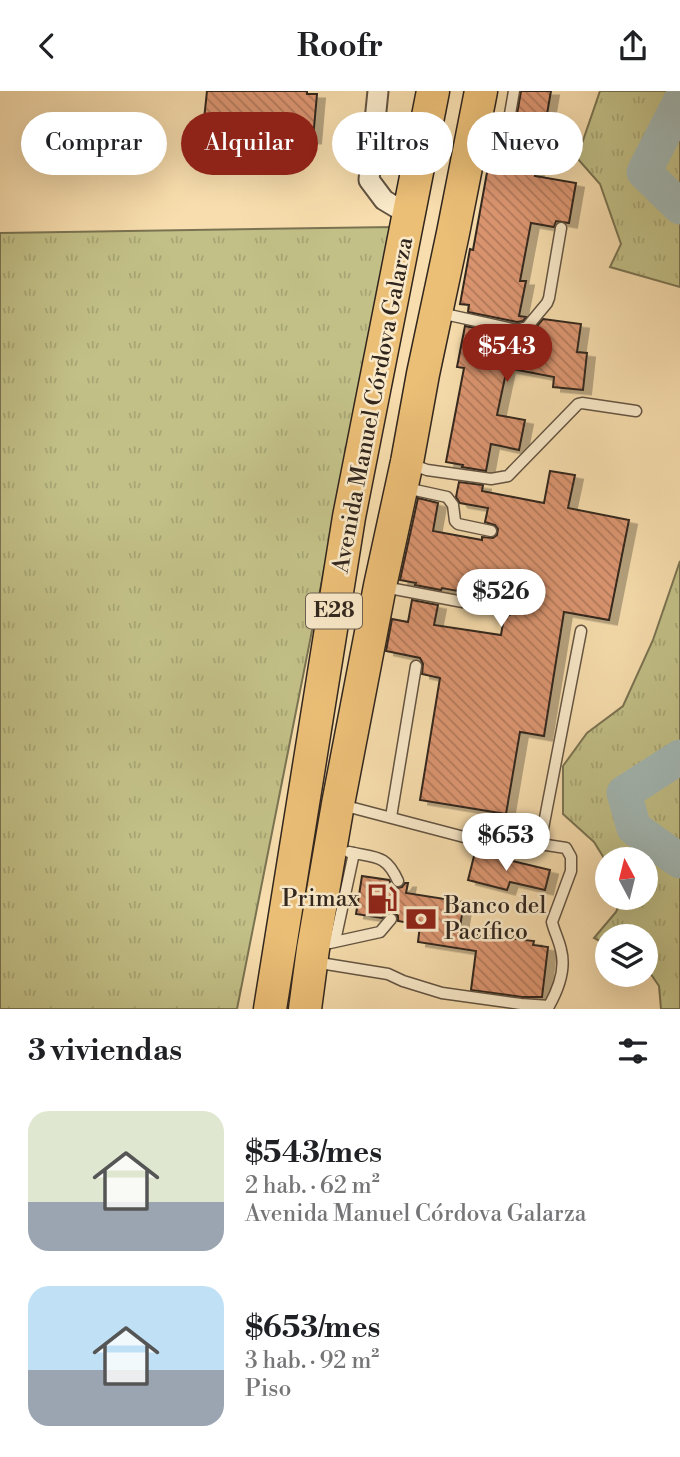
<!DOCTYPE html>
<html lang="es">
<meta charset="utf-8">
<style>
:root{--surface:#fff;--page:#f6f6f6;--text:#202124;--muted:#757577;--accent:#8f2418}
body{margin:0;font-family:"Libre Bodoni",serif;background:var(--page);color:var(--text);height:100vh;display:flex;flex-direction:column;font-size:26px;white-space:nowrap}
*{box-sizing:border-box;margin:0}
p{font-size:23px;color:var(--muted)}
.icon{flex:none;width:38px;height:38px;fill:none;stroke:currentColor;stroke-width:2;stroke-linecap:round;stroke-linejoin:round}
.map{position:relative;height:918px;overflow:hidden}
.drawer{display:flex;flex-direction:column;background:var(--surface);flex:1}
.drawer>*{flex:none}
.hud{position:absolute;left:21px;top:21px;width:639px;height:63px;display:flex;gap:14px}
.needle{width:46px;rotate:353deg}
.fabs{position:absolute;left:595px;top:756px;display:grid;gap:14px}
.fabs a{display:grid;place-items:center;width:63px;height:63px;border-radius:50%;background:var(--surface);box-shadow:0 7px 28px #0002;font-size:35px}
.price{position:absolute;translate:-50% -60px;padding:0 16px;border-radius:24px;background:#fff;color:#222;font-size:23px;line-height:46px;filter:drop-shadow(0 2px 4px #0008)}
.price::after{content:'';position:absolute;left:50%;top:42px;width:21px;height:16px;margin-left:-10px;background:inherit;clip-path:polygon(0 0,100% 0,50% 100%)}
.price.selected{background:var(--accent);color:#fff}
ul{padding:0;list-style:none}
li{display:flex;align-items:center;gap:21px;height:175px;padding:0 28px}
li span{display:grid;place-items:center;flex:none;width:196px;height:140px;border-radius:21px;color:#555}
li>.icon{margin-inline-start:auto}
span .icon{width:84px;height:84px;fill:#fffc;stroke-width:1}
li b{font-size:30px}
h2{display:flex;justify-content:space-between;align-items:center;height:84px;padding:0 28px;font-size:30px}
.pill{padding:0 24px;border-radius:32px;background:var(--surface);box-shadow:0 7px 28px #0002;font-size:24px;line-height:63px}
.pill.selected{background:var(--accent);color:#fff}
header{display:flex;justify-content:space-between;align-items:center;height:91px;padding:0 28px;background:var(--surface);font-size:32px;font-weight:600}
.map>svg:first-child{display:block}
</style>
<header><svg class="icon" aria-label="back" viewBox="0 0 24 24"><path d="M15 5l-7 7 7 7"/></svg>Roofr<svg class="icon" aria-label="share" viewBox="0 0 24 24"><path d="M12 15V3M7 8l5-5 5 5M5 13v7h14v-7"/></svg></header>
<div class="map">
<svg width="680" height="918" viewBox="0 0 680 918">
<defs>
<pattern id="grass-tufts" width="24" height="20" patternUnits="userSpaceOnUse" patternTransform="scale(1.75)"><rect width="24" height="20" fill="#c2c087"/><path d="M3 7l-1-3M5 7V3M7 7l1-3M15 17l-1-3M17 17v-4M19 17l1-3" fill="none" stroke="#a7a574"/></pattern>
<pattern id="building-back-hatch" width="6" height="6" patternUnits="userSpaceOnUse" patternTransform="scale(1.75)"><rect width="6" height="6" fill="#dc9671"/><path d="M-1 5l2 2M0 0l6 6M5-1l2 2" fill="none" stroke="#b37a5c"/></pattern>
<filter id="shadow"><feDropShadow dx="8" dy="4.5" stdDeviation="0" flood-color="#0004"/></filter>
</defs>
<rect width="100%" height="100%" fill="#f8deae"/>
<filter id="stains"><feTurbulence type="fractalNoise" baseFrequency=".00286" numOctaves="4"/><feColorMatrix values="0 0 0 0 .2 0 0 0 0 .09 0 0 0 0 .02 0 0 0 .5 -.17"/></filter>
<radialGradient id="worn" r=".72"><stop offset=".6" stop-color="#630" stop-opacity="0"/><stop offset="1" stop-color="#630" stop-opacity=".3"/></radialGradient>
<g fill="url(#grass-tufts)" stroke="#7a7352" stroke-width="2">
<path d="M600,0H680V196L610,176L621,153L600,93L577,67Z"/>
<path d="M392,136L237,918H0V142Z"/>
<path d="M680,470V918H661L659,895L646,876V845H607V854L594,847L616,821L622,807H646V768H607V772L594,751L563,723V675L587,642L623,615L653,549Z"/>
</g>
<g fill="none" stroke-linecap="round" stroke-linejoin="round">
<g stroke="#a3b9b6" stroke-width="35">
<path d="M680,11L644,81L680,116"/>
<path d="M680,666L624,702L634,737L680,770"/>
</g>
</g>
<g fill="url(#building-back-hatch)" stroke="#31261e" stroke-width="2" filter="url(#shadow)">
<path d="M207,0H307V3H317L313,48L203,38Z"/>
<path d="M521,0H551L547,23L543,22L539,42L532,40L526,72L537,74L535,85L576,92L569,132L556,130L554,136L531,132L520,190H526L519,225L526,226L523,230L517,231L468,221L469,214L460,213L470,158L473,159L488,76L505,79L507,69L510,64Z"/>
<path d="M543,228L581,233L577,261L587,262L583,299L553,296L554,286L507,277L497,324L525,329L519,359L491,353L486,380L462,376L463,374L446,371L464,277L457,276L465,235L518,246L532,241Z"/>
<path d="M550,380L575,384L568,417L629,429L609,529L564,521L544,645L520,641L506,723L420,709L440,587L422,583L423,573L420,567L386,560L392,528L408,531L412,509L438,514L434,534L501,544L504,526L510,524L512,520L510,514L507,512V509L442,497L441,499L415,494L416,492L400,489L418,407L438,412L433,440L482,449V446L493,447L497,444L498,438L495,434L485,431L488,417L460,412L456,406L459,391L483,394L482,400L544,412Z"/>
<path d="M475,761L550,779L545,799L510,791L507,799L468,789Z"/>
<path d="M362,785L389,789L393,796L397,797L402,796L405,792H408L406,802L464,811L459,842L534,850L533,854L548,856L542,906H522L471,899L476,860L418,851L420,834L398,830V825L393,821H388L382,827L356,823Z"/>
</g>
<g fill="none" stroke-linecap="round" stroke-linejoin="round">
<g stroke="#635442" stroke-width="13">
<g id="service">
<path d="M503,63L514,0"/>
<path d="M440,222L517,239L527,236L547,212L549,207L561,137"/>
<path d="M411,373L427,379L491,388L508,385L578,313L582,312L636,320"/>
<path d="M406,397L447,406L453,414L455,430L458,433L491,440"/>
<path d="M384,496L505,519"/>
<path d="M391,726L416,575"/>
<path d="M540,753L581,540"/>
<path d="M349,761C376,767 386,763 398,790"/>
<path d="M335,850L354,762"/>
<path d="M330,852L380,841L391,828"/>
<path d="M314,871L388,883L403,890L442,902L521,913L549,915C558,899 566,878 561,859C559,849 554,840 552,831L571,780V766L566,757L540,753L464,746L342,714"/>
</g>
</g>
<g stroke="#635442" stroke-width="23">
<path id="minor" d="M378,0L369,89L384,109L409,124"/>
</g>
<g stroke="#31261e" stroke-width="35">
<g id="primary">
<path d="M270,918L349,426L433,0"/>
<path d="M305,918L313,858L338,713L380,495L407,371L423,283L453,142L481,0"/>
</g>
</g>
<use href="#service" stroke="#faeaca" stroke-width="10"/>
<use href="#minor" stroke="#faeaca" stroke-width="19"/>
<use href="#primary" stroke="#ecbf77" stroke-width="32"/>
</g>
<defs>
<g id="fuel-bare" transform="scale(2.415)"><path d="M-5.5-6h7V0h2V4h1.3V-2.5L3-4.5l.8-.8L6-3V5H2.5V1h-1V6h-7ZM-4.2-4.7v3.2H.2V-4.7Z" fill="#8f2418" stroke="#faeaca" stroke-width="2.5" paint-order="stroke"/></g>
<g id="bank-bare" transform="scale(2.415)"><path d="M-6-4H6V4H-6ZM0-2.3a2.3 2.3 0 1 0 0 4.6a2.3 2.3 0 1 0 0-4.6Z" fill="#8f2418" stroke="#faeaca" stroke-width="2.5" paint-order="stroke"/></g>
</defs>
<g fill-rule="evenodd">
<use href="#fuel-bare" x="382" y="808"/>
<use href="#bank-bare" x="421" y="828"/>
</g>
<g text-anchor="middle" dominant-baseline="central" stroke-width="5" stroke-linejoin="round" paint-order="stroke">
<rect fill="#faeaca" stroke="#6d6152" stroke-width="2" x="306" y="502.5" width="56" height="35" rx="5"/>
<g font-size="21" font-weight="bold" fill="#31261e">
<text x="334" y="520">E28</text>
</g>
<g font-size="23" fill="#31261e" stroke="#faeaca">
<text transform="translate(373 314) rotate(-79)">Avenida Manuel Córdova Galarza</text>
</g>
<g font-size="23" fill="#31261e" stroke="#faeaca" text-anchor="end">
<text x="359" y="808">Primax</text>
<text x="444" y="815" text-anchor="start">Banco del<tspan x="444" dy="26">Pacífico</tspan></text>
</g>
</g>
<rect width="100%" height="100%" filter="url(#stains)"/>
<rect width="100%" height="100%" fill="url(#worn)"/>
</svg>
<div class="fabs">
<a><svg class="needle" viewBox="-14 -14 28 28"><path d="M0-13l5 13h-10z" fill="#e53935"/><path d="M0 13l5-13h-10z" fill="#757577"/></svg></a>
<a><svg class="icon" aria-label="layers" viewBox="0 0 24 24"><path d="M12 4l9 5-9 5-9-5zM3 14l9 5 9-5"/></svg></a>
</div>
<b class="price selected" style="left:507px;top:293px">$543</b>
<b class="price" style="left:501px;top:538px">$526</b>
<b class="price" style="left:506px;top:782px">$653</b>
<div class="hud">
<a class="pill">Comprar</a>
<a class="pill selected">Alquilar</a>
<a class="pill">Filtros</a>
<a class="pill">Nuevo</a>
</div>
</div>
<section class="drawer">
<h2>3 viviendas<svg class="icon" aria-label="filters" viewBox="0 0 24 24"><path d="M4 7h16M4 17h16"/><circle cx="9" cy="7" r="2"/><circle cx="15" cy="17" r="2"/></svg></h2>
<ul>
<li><span style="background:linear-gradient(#dfe7d0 65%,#9aa5b1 0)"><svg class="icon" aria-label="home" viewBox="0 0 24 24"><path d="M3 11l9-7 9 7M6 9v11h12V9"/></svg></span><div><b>$543/mes</b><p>2 hab. · 62 m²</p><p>Avenida Manuel Córdova Galarza</p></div></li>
<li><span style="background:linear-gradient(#bfe0f5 60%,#9aa5b1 0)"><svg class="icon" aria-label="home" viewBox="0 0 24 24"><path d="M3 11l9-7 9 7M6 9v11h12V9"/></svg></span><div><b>$653/mes</b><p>3 hab. · 92 m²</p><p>Piso</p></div></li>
</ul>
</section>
